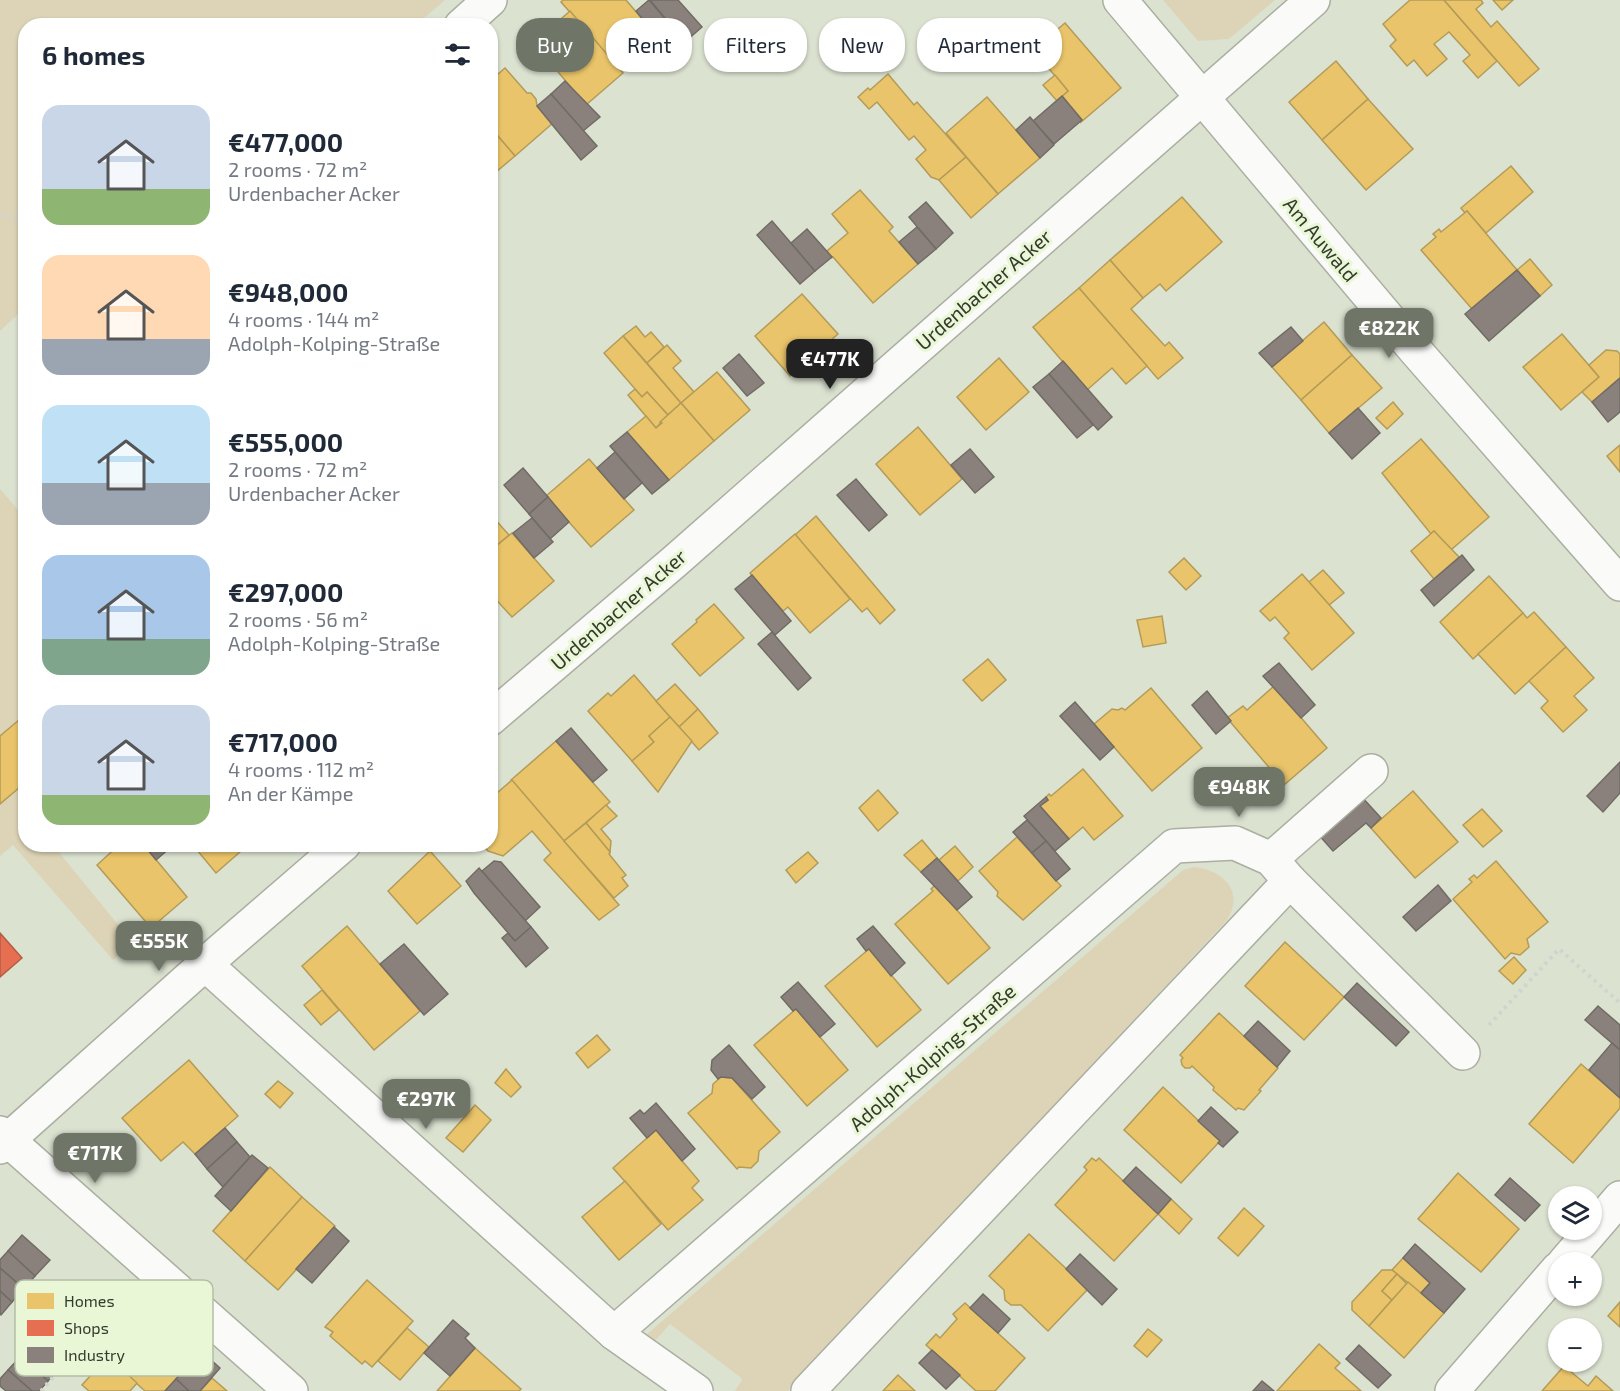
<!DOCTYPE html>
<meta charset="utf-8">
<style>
:root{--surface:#fff;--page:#f6f6f7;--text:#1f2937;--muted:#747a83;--accent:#6f7567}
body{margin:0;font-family:"Exo 2",sans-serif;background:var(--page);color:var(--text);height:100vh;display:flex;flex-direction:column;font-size:22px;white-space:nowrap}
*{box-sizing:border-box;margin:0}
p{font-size:20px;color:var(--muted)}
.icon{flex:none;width:33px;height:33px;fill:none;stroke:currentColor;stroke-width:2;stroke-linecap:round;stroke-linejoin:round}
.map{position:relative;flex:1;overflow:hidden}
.drawer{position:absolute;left:18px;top:18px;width:480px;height:834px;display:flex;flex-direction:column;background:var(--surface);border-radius:24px;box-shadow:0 2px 4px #0004}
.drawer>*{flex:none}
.banner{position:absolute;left:516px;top:18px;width:570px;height:54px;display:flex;gap:12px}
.controls{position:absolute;left:1548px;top:1186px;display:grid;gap:12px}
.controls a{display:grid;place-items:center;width:54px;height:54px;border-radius:50%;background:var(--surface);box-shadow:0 2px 4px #0004;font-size:30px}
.price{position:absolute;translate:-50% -51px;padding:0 14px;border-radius:12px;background:var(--accent);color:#fff;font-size:20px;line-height:39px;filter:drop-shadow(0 2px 3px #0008)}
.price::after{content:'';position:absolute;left:50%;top:36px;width:18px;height:14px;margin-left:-9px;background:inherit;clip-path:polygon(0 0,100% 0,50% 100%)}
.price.current{background:#222;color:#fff}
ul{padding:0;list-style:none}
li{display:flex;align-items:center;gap:18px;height:150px;padding:0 24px}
li span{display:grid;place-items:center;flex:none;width:168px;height:120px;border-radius:18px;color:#555}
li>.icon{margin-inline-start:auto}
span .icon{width:72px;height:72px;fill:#fffc;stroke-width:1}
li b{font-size:26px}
h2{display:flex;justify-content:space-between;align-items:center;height:72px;padding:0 24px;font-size:26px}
.tag{padding:0 21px;border-radius:24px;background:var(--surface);box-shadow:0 2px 4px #0004;font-size:21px;line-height:54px}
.tag.current{background:var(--accent);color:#fff}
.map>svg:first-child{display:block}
</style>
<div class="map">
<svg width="1620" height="1391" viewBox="0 0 1620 1391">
<rect width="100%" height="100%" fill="#dbe2d0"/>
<g fill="#ddd4b7">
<path d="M0,0H445L416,25L26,26L25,308L0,331Z"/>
<path d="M1163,0H1275L1229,39L1198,41Z"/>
<path d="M0,489L25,518L26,844L53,845L133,943L113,960L13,845L0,856Z"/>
<path d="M1194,867C1223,870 1245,891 1227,920L788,1391H735L742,1380L740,1377L670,1324L654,1342L645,1336L1183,870Z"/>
</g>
<g fill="#e9c46a" stroke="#b39b58" stroke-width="1.5">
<path d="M563,0H626L655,34L636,50L634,47L615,64L561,2Z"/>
<path d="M1410,0H1444L1497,61L1478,78L1463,61L1470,55L1449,32L1434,44L1447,59L1427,76L1414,60L1407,66L1390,46L1396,40L1383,24Z"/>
<path d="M1444,0H1481L1483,3L1476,9L1491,27L1497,21L1539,69L1519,86Z"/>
<path d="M1493,0H1513L1502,10Z"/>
<path d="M570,11L623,73L586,105L531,40L544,28L547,31Z"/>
<path d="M1065,23L1121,88L1080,123L1082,120L1062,96L1068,91L1033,50Z"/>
<path d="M1336,61L1368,99L1322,140L1289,102Z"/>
<path d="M505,68L527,93H531L536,99L537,106L553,123L515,156L490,127V81Z"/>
<path d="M888,74L914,105L917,102L966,157L939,180L931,177L916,159L926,150L914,136L909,140L877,102L869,109L858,97L868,88L870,90Z"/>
<path d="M1055,75L1068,91L1057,101L1043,85Z"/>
<path d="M987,97L1040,158L998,194L946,133Z"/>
<path d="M1368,99L1413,149L1366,190L1322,140Z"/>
<path d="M490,127L515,156L490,177Z"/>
<path d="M966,157L998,194L971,218L939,180Z"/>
<path d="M1511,166L1533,192L1486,233L1467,211L1465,213L1461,208Z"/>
<path d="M860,190L893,227L889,231L918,264L873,303L833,257L831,258L827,251L848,233L832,214Z"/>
<path d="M1182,197L1222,242L1166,291L1160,284L1143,298L1110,260Z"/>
<path d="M1467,211L1517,270L1472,309L1421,250L1436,237L1433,234L1439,229L1441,232Z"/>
<path d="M1530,259L1552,285L1540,296L1517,270Z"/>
<path d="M1110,260L1143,298L1131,309L1165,346L1169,342L1183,358L1158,379L1079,288Z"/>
<path d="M1079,288L1147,366L1126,384L1112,368L1087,390L1033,327Z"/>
<path d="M802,294L838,334L790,376L755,336Z"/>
<path d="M1324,322L1352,355L1301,400L1272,367Z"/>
<path d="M636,326L645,337L651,332L664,347L647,363L623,336Z"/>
<path d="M1562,334L1599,377L1561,410L1523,367Z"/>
<path d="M623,336L681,403L668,415L647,392L642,397L604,353Z"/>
<path d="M667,345L681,361L673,368L694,392L681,403L647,363Z"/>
<path d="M1606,350L1617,351L1620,354V378L1592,402L1582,392L1599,377L1589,365Z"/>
<path d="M1352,355L1382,388L1329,433L1301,400Z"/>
<path d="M999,358L1029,392L986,430L957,397Z"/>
<path d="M717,372L750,410L714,441L681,403Z"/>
<path d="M635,389L642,397L647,392L668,415L656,428L628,395Z"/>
<path d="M1393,402L1403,414L1387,429L1376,418Z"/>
<path d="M681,403L714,441L669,480L627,432L646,416L656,428L662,423L660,422Z"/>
<path d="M918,427L962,479L920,515L876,464Z"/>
<path d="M1421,439L1489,517L1452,549H1450L1434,531L1431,534L1382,473Z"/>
<path d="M1620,445V472L1607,456Z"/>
<path d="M589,459L634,510L591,547L546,496Z"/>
<path d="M492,516L509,535L490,551V518Z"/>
<path d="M816,516L895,610L880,624L867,608L862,612L795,535Z"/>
<path d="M1434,531L1459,557L1434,579L1411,551Z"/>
<path d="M512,533L554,581L512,617L490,593V551Z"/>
<path d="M795,534L850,599L810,633L788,607L783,611L750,573Z"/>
<path d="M1184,558L1201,576L1186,590L1169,572Z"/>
<path d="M1323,570L1344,593L1329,605L1309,582Z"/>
<path d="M1302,574L1354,633L1312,670L1284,638L1289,633L1275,617L1270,621L1260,611Z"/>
<path d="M1489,576L1523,613L1473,659L1440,622Z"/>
<path d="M714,604L744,638L700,676L672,644L697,622L696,620Z"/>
<path d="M1534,612L1566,647L1515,694L1478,654L1523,613L1527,618Z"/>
<path d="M1162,616L1166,643L1143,647L1137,620Z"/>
<path d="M1566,647L1594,678L1574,696L1587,710L1563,732L1541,708L1548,701L1529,681Z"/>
<path d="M988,659L1006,680L982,701L963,680Z"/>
<path d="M634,675L670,717L649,736L654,742L632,761L588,711L608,693L611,696Z"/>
<path d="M675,684L698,709L679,727L656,701Z"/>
<path d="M1274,686L1327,748L1284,785L1227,718L1243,706L1247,710Z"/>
<path d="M1151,688L1202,748L1152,791L1094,724L1112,709L1118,710L1122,708L1125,710Z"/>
<path d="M698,709L718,733L699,750L679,727Z"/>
<path d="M26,714V782L0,804V736Z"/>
<path d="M670,717L692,741L658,792L632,761L654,742L649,736Z"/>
<path d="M556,741L610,802L564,841L511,780Z"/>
<path d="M1083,769L1123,816L1094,840L1083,827L1069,839L1040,806L1048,800L1046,797L1049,794L1051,796Z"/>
<path d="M512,780L619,905L599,920L544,860L551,853L532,831L503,856L488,851L482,844H490V799Z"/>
<path d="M878,790L898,813L878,831L859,808Z"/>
<path d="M1413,791L1458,842L1415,878L1371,828Z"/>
<path d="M606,805L617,816L601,829L611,841L610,852L586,823Z"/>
<path d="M1482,809L1502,831L1483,847L1463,825Z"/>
<path d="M586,823L610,852L609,854L626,875L622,878L628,886L614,898L564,841Z"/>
<path d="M1017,837L1061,886L1023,920L997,896L998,892L979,871Z"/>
<path d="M922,840L937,858L921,872L904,855Z"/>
<path d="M120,844H143L187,897L151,928L97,865Z"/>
<path d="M192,844H249L216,873Z"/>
<path d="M955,846L973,867L958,881L939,860Z"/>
<path d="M430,851L461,886L417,924L388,891Z"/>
<path d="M808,852L818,863L796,883L786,870Z"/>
<path d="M1496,861L1548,922L1527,939L1529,947L1520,955L1511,953L1505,959L1453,899L1472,882L1469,879L1474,875L1477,878Z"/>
<path d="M935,885L990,948L948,984L895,924L933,891L931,889Z"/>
<path d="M347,926L420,1011L374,1050L302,966Z"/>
<path d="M1285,942L1344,997L1304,1040L1245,986Z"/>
<path d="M869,949L921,1010L877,1047L825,986Z"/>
<path d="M1514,957L1526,970L1513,984L1499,971Z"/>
<path d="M322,990L339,1010L321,1025L304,1005Z"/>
<path d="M796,1009L848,1070L807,1106L754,1045Z"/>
<path d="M1219,1013L1278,1068L1259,1090L1261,1091L1244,1110L1238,1108L1236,1110L1213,1090L1214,1087L1192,1066L1190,1068H1185L1182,1065L1181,1060L1183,1058L1180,1055Z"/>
<path d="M597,1035L610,1050L588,1068L576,1053Z"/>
<path d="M189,1060L238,1116L195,1154L183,1142L161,1161L122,1118Z"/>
<path d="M1581,1064L1620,1098V1108L1573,1163L1529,1124Z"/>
<path d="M506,1069L521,1087L511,1097L495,1083Z"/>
<path d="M721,1077L732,1078L780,1132L759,1151L758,1161L751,1168L739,1167L737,1169L688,1113L712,1093L713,1084Z"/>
<path d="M278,1081L293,1093L280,1108L265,1094Z"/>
<path d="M1163,1087L1220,1141L1181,1183L1124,1130Z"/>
<path d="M475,1105L491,1120L463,1152L446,1138Z"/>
<path d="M656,1130L699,1181L692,1188L703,1200L668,1230L613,1168Z"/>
<path d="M1092,1158L1096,1161L1099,1158L1158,1214L1114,1261L1055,1205L1087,1170L1084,1167Z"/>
<path d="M270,1167L302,1197L245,1261L213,1231Z"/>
<path d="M1458,1173L1519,1229L1481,1272L1418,1219Z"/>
<path d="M625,1181L661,1224L619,1260L582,1217Z"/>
<path d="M302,1197L335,1226L278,1290L245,1261Z"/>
<path d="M1171,1199L1192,1219L1179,1234L1158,1214Z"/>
<path d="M1244,1208L1264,1226L1238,1256L1218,1238Z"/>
<path d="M1029,1234L1088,1289L1048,1331L1021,1305H1011L1005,1300L1004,1290L989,1276Z"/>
<path d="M1403,1258L1430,1283L1421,1293L1392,1270Z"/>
<path d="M1382,1270H1392L1397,1274L1382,1291L1392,1300L1369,1326L1352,1310V1302Z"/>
<path d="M1397,1274L1407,1284L1392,1300L1382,1291Z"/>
<path d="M367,1280L413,1321L372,1367L365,1361L362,1364L330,1336L333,1332L325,1327Z"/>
<path d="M1408,1282L1444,1313L1404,1358L1369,1326Z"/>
<path d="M1620,1302V1327L1608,1316Z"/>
<path d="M965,1303L1025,1358L995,1391H976L926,1345L936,1334L940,1338L957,1319L953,1314Z"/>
<path d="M149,1322L184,1353L194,1345L201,1351L165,1391H145L113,1362Z"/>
<path d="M407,1328L429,1347L400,1380L378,1361Z"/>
<path d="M1148,1329L1162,1340L1147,1357L1134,1346Z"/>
<path d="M1319,1344L1340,1363L1335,1368L1361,1391H1277Z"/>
<path d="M475,1348L521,1389L519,1391H437Z"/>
<path d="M108,1356L137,1383L130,1391H89L82,1385Z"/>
<path d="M1564,1366L1588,1386L1596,1376L1613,1391H1542Z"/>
<path d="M898,1375L915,1391H883Z"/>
<path d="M212,1378L227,1391H200Z"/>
</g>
<path fill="#e76f51" stroke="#b25f46" stroke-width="1.5" d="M0,933L22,958L0,977Z"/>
<g fill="#8a817c" stroke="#706c65" stroke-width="1.5">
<path d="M649,0L685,42L667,57L651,37L655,34L636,11Z"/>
<path d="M650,0H678L702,27L685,42Z"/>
<path d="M565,81L600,117L583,131L551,94Z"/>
<path d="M551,94L597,146L581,160L537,106Z"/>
<path d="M1062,96L1082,120L1054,144L1033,121Z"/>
<path d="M1030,117L1054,145L1040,158L1016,130Z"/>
<path d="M926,202L953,233L936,249L909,217Z"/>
<path d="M772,221L815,271L800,284L757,235Z"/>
<path d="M917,227L936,249L918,264L899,242Z"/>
<path d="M807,229L832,257L815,271L791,243Z"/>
<path d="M1517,270L1540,296L1489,341L1465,314Z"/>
<path d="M1291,327L1303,341L1272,367L1259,353Z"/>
<path d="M739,354L764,383L747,396L723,368Z"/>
<path d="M1063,361L1112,417L1098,430L1049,374Z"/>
<path d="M1049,374L1093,425L1077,438L1033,387Z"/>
<path d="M1620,378V412L1608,422L1592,402Z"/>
<path d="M1358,408L1380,433L1352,459L1329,433Z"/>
<path d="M627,432L669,480L652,494L610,446Z"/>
<path d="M970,449L994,477L975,493L951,465Z"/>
<path d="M615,452L642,483L624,499L597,468Z"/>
<path d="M523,468L548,497L529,514L504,485Z"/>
<path d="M856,479L887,515L869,531L837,495Z"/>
<path d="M548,497L569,522L550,539L529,514Z"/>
<path d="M532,518L553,542L534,558L513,533Z"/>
<path d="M1462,555L1474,570L1434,606L1421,590Z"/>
<path d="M752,575L791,621L775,635L735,589Z"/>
<path d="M772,632L811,678L798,690L758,644Z"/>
<path d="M1279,663L1315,705L1301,718L1263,676Z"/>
<path d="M1207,691L1231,721L1216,734L1192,705Z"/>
<path d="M1075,702L1114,747L1100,760L1060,716Z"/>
<path d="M571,728L607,770L593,782L556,741Z"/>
<path d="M1620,762V793L1603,812L1587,796Z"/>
<path d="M1361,796L1381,818L1371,828L1366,823L1333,851L1318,834Z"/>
<path d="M1046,797L1048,800L1040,806L1069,839L1055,851L1024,816Z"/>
<path d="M1027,820L1046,841L1032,853L1013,832Z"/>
<path d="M1046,841L1070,869L1056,881L1032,853Z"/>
<path d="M143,844H167L170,848L156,860Z"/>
<path d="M937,858L972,897L957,910L921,872Z"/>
<path d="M494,861L501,862L540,907L525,921L482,871Z"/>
<path d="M479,868L531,927L515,941L474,893L466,881Z"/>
<path d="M1438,885L1451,901L1416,931L1403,917Z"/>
<path d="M873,926L905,963L891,976L869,949L866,951L857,939Z"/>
<path d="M531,927L548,948L526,967L502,938L508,933L515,941Z"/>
<path d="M404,944L448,994L424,1015L380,964Z"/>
<path d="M798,982L835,1024L820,1037L796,1009L793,1011L781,997Z"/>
<path d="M1357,983L1409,1032L1396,1046L1344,997Z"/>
<path d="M1598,1006L1620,1025V1050L1585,1020Z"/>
<path d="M1258,1021L1290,1051L1277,1067L1244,1036Z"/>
<path d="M1612,1043L1620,1050V1098L1589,1070Z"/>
<path d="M729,1045L765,1087L752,1099L732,1078L721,1077L718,1079L711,1070L712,1060Z"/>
<path d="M656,1103L695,1149L682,1161L656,1130L647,1138L630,1118L640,1110L644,1114Z"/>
<path d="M1211,1107L1238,1132L1223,1147L1218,1143L1220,1141L1198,1121Z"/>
<path d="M225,1128L237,1142L207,1169L195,1154Z"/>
<path d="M237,1142L250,1157L223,1187L207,1169Z"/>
<path d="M252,1155L268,1168L231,1211L215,1196Z"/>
<path d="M1136,1167L1171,1199L1158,1214L1123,1181Z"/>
<path d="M1510,1178L1540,1205L1525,1221L1495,1195Z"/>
<path d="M334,1227L349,1241L312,1283L296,1269Z"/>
<path d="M22,1235L50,1260L35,1276L8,1251Z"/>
<path d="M1415,1244L1465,1289L1444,1313L1421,1293L1430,1283L1403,1258Z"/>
<path d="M8,1251L35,1276L24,1289L0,1268V1260Z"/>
<path d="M1080,1254L1117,1289L1102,1305L1066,1269Z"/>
<path d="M0,1268L24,1289L12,1302L0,1291Z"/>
<path d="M0,1291L12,1302L1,1315L0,1314Z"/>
<path d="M983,1294L1010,1319L998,1333L970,1308Z"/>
<path d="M453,1320L469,1334L465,1338L475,1348L450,1376L424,1353Z"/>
<path d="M32,1343L59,1368L48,1381L20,1357Z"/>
<path d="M1359,1345L1391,1375L1378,1388L1346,1359Z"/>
<path d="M932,1350L960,1375L946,1389L919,1363Z"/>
<path d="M201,1351L220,1368L200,1391H189L176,1379Z"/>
<path d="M20,1357L48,1381L39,1391H32L8,1370Z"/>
<path d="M8,1370L32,1391H6L0,1386V1379Z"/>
<path d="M176,1379L189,1391H165Z"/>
<path d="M1262,1381L1274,1391H1253Z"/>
</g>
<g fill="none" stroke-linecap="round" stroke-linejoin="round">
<g stroke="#aaafa1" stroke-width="36">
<g id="minor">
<path d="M1120,0L1415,350L1620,584"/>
<path d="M461,26L490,0"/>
<path d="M490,719L674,562L1313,0"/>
<path d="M1271,859L1371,771"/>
<path d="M1290,881L1463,1053"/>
<path d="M205,964L614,1333L696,1391"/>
<path d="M0,1133L291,1391"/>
<path d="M0,1147L205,964L344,844"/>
<path d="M1564,1263L1620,1198"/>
<path d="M614,1333L1174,846L1235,843L1271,859L1290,881L808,1391"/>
<path d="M1452,1391L1558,1269"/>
</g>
</g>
<g stroke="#d1d3ce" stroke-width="4" stroke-dasharray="3 4.5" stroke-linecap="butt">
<path d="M0,215L26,221"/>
<path d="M1489,1025L1559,949L1620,1003"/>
<path d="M41,1391L125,1294"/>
</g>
<use href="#minor" stroke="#fafbf8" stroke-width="33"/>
</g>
<g text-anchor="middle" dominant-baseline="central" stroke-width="6" stroke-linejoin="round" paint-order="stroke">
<g font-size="20" fill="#353a2e" stroke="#e9f7d6">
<text transform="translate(1321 239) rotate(50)">Am Auwald</text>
<text transform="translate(983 289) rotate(-41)">Urdenbacher Acker</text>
<text transform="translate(618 609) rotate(-41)">Urdenbacher Acker</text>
<text transform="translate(932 1057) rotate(-41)">Adolph-Kolping-Straße</text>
</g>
</g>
<rect x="15" y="1280" width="198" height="96" rx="9" fill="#e9f7d6" stroke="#b3bea4" stroke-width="1.5"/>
<rect x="27" y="1293" width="27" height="16" fill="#e9c46a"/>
<rect x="27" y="1320" width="27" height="16" fill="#e76f51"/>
<rect x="27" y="1347" width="27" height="16" fill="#8a817c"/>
<g font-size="16" fill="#353a2e">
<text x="64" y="1307">Homes</text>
<text x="64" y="1334">Shops</text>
<text x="64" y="1361">Industry</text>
</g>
</svg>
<div class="controls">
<a><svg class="icon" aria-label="layers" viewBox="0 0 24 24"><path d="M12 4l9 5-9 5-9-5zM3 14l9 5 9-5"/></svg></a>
<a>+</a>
<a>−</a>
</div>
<b class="price" style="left:1389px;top:359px">€822K</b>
<b class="price current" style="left:830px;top:390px">€477K</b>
<b class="price" style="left:1239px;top:818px">€948K</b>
<b class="price" style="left:159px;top:972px">€555K</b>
<b class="price" style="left:426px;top:1130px">€297K</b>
<b class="price" style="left:95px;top:1184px">€717K</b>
<div class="banner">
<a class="tag current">Buy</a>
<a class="tag">Rent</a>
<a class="tag">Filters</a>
<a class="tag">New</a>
<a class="tag">Apartment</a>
</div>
<section class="drawer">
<h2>6 homes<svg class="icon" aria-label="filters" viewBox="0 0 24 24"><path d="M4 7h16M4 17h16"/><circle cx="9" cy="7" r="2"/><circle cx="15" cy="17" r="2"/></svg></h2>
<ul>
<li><span style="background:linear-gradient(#c9d6e8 70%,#8fb573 0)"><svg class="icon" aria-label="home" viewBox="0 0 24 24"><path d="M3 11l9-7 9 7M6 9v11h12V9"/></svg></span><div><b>€477,000</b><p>2 rooms · 72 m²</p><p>Urdenbacher Acker</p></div></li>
<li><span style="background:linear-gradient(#ffd9b3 70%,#9aa5b1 0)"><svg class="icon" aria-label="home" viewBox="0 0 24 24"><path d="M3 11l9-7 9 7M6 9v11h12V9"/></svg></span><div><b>€948,000</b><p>4 rooms · 144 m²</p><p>Adolph-Kolping-Straße</p></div></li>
<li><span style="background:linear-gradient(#bfe0f5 65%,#9aa5b1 0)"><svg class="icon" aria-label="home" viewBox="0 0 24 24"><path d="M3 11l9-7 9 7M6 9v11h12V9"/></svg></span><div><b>€555,000</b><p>2 rooms · 72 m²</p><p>Urdenbacher Acker</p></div></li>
<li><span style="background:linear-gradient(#a9c7e8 70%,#7fa58c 0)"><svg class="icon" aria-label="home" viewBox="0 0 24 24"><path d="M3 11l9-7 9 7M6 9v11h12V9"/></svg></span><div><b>€297,000</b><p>2 rooms · 56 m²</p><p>Adolph-Kolping-Straße</p></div></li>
<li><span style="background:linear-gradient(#c9d6e8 75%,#8fb573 0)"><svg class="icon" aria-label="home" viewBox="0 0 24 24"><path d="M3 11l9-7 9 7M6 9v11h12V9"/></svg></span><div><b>€717,000</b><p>4 rooms · 112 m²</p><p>An der Kämpe</p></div></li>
</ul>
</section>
</div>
